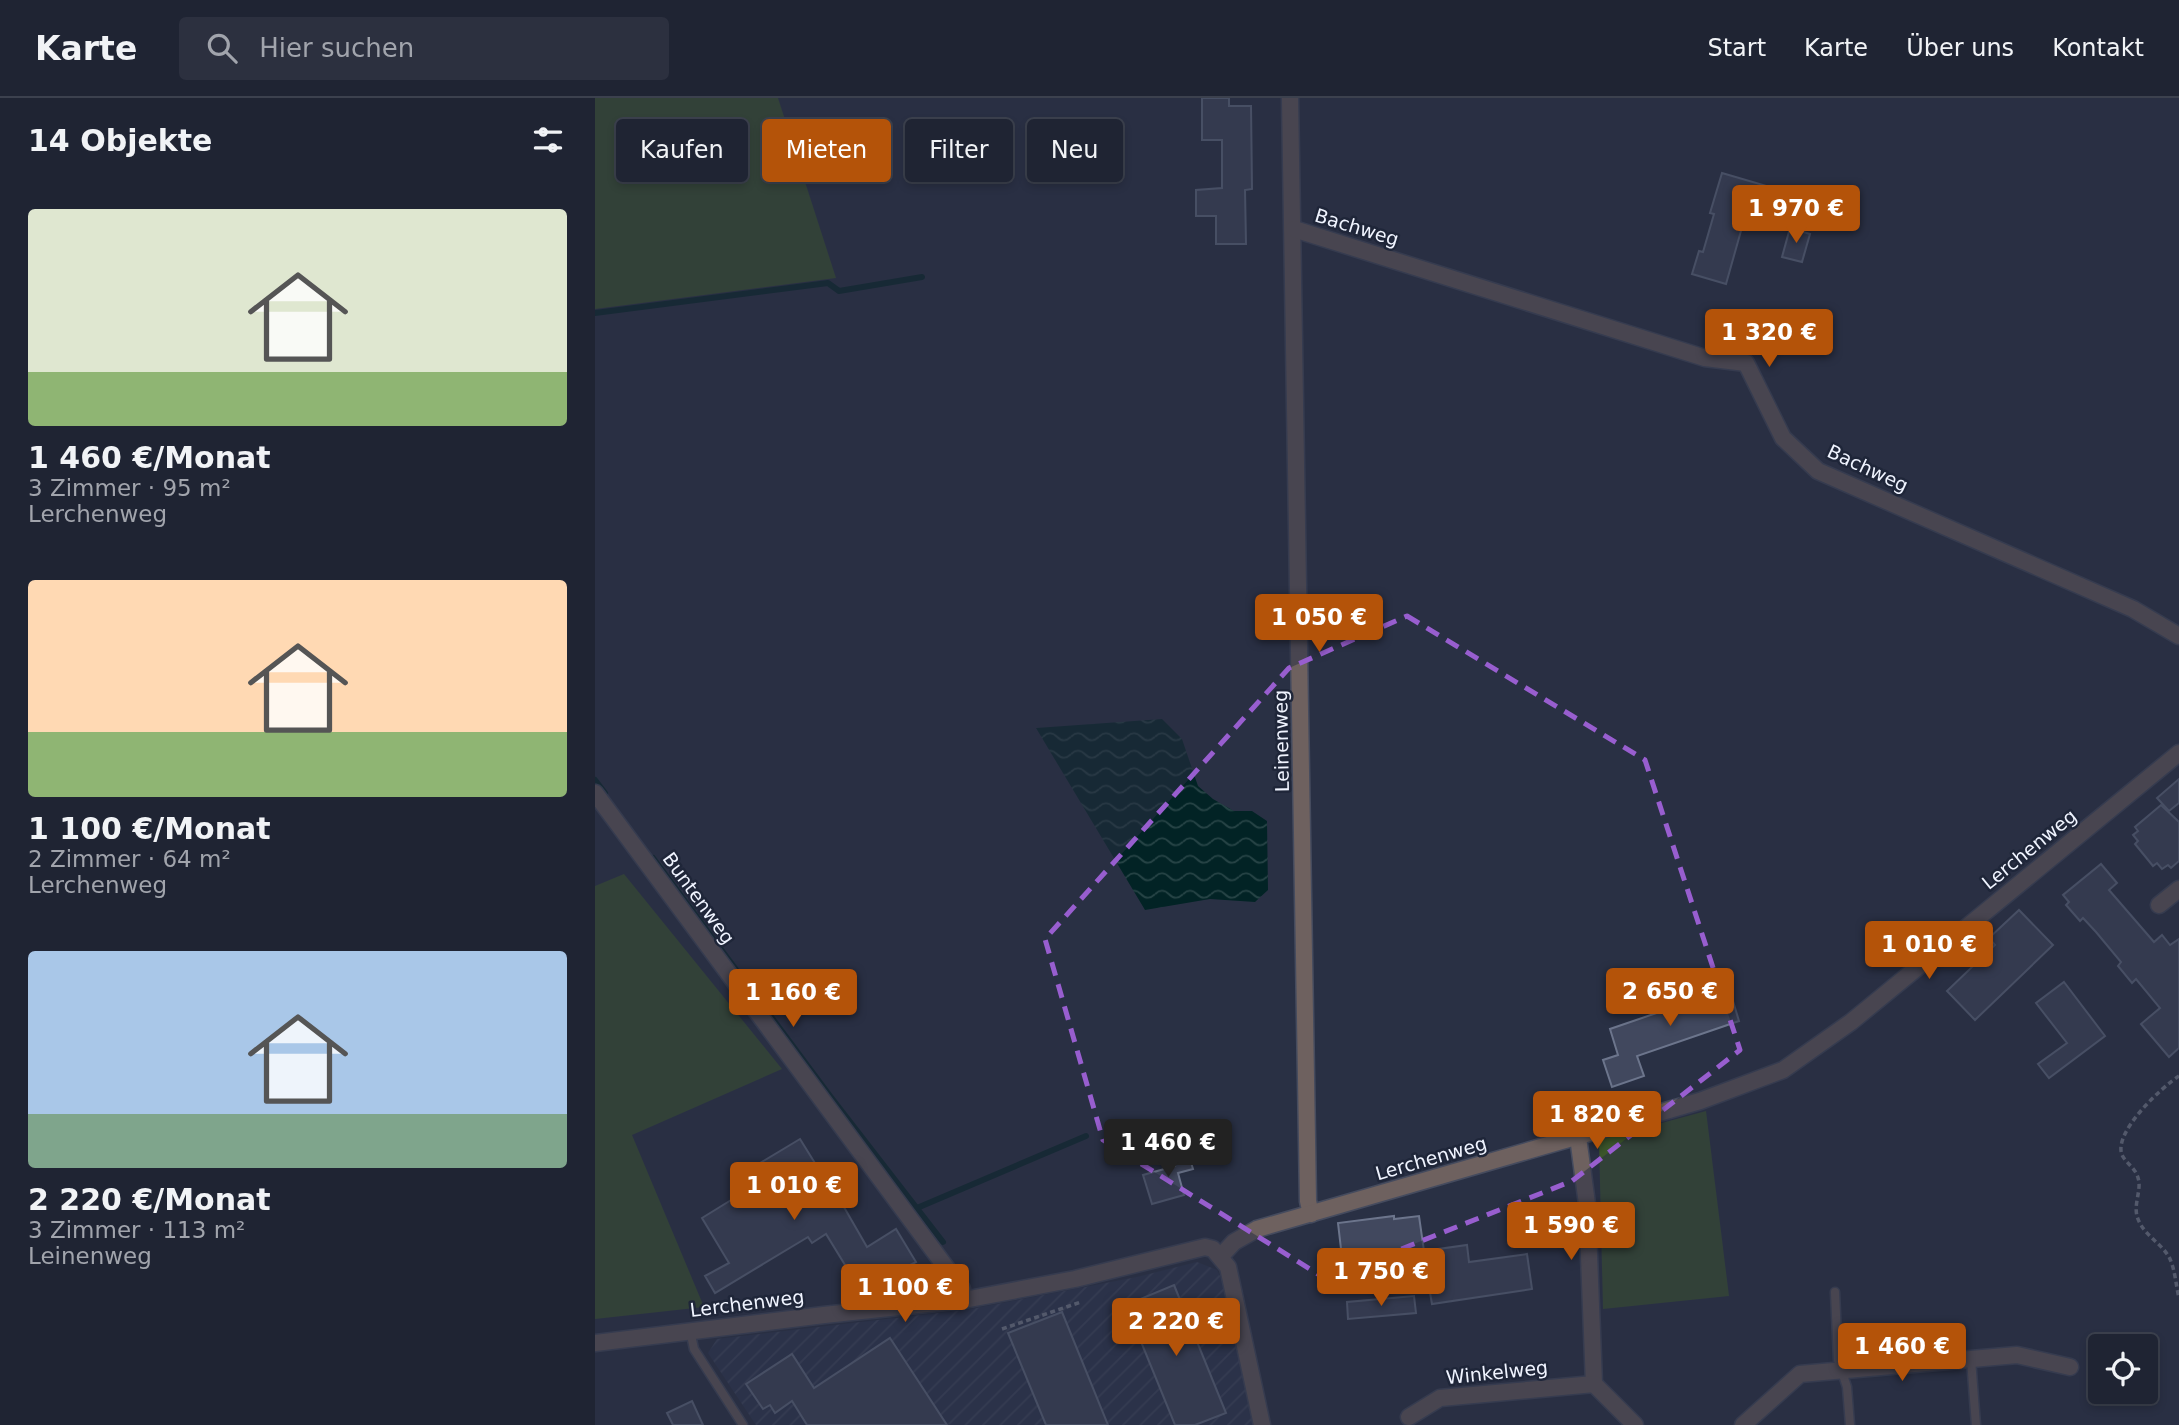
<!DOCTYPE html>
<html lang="de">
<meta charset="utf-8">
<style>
:root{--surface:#1f2433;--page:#2c303f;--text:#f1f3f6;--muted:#a1a4ac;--line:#3c414e;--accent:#b45309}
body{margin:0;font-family:"DejaVu Sans",sans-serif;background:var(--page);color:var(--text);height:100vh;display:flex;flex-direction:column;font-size:26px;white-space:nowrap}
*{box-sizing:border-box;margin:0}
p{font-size:23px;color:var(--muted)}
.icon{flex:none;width:38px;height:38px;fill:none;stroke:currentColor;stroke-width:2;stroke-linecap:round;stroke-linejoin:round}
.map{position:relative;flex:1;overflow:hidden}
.panel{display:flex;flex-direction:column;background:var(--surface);width:595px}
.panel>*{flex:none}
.guide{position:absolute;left:21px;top:21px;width:665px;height:63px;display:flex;gap:14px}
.fabs{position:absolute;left:1493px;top:1236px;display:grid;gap:14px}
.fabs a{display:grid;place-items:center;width:70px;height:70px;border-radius:7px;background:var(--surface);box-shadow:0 4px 10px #0003,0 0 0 2px var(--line);font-size:35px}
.price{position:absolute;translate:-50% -60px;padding:0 16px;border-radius:7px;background:var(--accent);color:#fff;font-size:23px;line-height:46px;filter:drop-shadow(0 2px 4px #0008)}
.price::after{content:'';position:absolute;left:50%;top:42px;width:21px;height:16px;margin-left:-10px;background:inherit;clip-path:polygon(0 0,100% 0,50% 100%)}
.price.on{background:#222;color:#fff}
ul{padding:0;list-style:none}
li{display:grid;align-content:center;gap:14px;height:371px;padding:0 28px}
li span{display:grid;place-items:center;height:217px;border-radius:7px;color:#555}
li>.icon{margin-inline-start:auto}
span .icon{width:126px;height:126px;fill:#fffc;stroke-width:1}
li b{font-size:30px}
h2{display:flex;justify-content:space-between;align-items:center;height:84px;padding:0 28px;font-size:30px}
.pill{padding:0 24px;border-radius:7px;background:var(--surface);box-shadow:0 4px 10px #0003,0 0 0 2px var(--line);font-size:24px;line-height:63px}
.pill.on{background:var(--accent);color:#fff}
header{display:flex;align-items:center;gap:42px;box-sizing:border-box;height:98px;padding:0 35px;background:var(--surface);border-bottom:2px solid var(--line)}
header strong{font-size:33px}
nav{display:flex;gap:38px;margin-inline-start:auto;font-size:24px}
.search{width:490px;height:63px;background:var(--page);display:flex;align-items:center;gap:18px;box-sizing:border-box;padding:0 24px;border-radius:7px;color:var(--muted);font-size:26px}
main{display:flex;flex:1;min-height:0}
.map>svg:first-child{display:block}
</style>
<header>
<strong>Karte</strong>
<div class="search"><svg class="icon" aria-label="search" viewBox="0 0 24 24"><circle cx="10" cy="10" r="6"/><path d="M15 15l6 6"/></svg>Hier suchen</div>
<nav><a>Start</a><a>Karte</a><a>Über uns</a><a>Kontakt</a></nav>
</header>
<main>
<section class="panel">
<h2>14 Objekte<svg class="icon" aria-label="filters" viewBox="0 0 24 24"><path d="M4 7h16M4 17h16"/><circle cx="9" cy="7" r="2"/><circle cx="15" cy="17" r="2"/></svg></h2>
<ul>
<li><span style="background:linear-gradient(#dfe7d0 75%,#8fb573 0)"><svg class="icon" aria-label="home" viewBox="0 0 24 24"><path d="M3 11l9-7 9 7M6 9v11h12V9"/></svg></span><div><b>1 460 €/Monat</b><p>3 Zimmer · 95 m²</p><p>Lerchenweg</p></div></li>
<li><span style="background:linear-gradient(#ffd9b3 70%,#8fb573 0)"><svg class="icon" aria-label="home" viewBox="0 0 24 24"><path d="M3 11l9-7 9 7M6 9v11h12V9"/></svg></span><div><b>1 100 €/Monat</b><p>2 Zimmer · 64 m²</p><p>Lerchenweg</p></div></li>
<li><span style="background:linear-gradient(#a9c7e8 75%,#7fa58c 0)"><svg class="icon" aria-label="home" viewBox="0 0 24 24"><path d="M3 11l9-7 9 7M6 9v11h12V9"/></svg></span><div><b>2 220 €/Monat</b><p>3 Zimmer · 113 m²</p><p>Leinenweg</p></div></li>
</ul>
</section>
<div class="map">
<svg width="1584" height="1327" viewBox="0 0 1584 1327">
<defs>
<pattern id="industrial-furrows" width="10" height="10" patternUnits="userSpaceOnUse" patternTransform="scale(1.75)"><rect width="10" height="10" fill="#2d3651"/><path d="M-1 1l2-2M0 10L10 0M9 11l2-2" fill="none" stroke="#424a62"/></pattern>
<pattern id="water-waves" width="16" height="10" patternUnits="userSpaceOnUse" patternTransform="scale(1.75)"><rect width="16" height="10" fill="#022325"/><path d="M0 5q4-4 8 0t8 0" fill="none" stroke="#274446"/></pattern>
</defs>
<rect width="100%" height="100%" fill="#293044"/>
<path fill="url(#industrial-furrows)" d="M602,1164L622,1172L631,1190L660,1327H161L113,1255L122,1241L376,1211L542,1179Z"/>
<g fill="#3d572c">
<path d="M0,0H183L241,180L0,211Z"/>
<path d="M29,776L187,971L37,1037L109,1209L0,1221V788Z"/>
<path d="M1111,1013L1134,1198L1008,1211L1004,1042Z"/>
</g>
<path fill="url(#water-waves)" d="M567,621L587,641L603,688L618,701L639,713H657L672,723L673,792L660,804L615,801L550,812L441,630Z"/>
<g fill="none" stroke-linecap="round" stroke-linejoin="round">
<g stroke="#022325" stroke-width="6">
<path d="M0,215L233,185L244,193L327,179"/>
<path d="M0,682L10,695"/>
<path d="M58,760L235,998L348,1144"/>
<path d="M322,1110L491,1038"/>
</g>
</g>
<g fill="#41485e" stroke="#6c758c" stroke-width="2">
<path d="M607,0H634V8H656L657,91L650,92L651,146H621V118H601V92L627,90V42H607Z"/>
<path d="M1127,75L1192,94L1185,117L1153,108L1131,186L1097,176L1104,153L1108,154L1119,116L1115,115Z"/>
<path d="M1195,130L1215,136L1207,164L1187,159Z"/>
<path d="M1584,681V705L1574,713L1562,700Z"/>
<path d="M1566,707L1584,724V763L1576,770L1573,767L1567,771L1562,765L1558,768L1540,746L1543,743L1538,737L1543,733L1540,729Z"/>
<path d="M1506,766L1522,785L1514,792L1559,844L1567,837L1575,847L1584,841V950L1574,959L1546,926L1565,910L1541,881L1537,885L1523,868L1526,864L1501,834L1488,820L1485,823L1471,807L1474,804L1468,797Z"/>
<path d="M1424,812L1458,847L1380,922L1352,893L1400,847L1394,840Z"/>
<path d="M1131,880L1144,923L1042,958L1049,978L1017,989L1008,962L1023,957L1015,931L1079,909L1076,898Z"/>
<path d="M1469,884L1510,938L1454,980L1443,966L1472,945L1441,905Z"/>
<path d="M205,1041L236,1091L238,1090L272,1149L301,1131L321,1164L298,1176L258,1180L231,1136L217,1145L213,1139L120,1195L110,1178L134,1165L107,1120L154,1091L145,1077Z"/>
<path d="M592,1051L598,1071L583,1075L589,1097L557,1106L548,1077L580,1068L576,1055Z"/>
<path d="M799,1118V1121L824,1118L829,1153L872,1147L874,1164L932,1156L937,1191L837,1206L828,1155L748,1168L743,1125Z"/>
<path d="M579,1187L631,1315L600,1327H580L531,1207Z"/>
<path d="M819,1198L821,1215L753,1221L752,1204Z"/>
<path d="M467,1214L513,1327H451L413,1235Z"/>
<path d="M295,1240L352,1327H212L197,1303L180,1315L175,1307L168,1311L151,1286L197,1256L219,1290Z"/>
<path d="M97,1303L108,1327H78L72,1315Z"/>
</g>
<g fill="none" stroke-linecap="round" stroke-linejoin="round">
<g stroke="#454b5e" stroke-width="11">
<g id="lane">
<path d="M1240,1194L1243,1262L1252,1289L1255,1327"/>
<path d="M95,1232L99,1251L148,1327"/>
<path d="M1376,1261L1381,1327"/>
</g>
</g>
<g stroke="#454b5e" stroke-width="19">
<g id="street">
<path d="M695,0L713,1103L716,1116"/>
<path d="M699,131L1110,260L1151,265L1188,340L1223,373L1538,511L1584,538"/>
<path d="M0,695L367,1191L369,1202"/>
<path d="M1564,807L1584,791"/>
<path d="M983,1039L992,1106L999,1286"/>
<path d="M626,1158L639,1144L662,1131L1105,1003L1188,972L1256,924L1584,655"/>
<path d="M0,1245L229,1217L369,1202L480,1181L610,1149L618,1151L633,1169L667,1327"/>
<path d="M814,1319L845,1300L999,1286L1040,1327"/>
<path d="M1148,1327L1205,1276L1422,1257L1475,1269"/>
</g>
</g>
<g stroke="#868c9c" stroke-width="3.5" stroke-dasharray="5 3.5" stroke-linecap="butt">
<path d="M1584,978C1567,989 1518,1034 1527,1057C1532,1067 1542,1070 1544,1084C1545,1096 1538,1109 1543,1121C1549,1137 1566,1145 1574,1159C1580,1170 1581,1188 1584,1200"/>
<path d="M407,1231L486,1204"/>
</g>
<use href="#lane" stroke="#6e615f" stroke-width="8"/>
<use href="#street" stroke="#6e615f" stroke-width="16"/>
</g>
<path d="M0 0H1584V1327H0ZM812,518L1050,662L1145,952L977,1083L731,1181L508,1042L450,841L694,570Z" fill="#293044" fill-opacity=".55" fill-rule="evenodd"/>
<path fill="none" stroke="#985ecf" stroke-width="5" stroke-dasharray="14 9" stroke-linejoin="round" d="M812,518L1050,662L1145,952L977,1083L731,1181L508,1042L450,841L694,570Z"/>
<g text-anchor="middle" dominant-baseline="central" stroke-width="5" stroke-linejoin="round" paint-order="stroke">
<g font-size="19" fill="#f0f4ff" stroke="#1f2639">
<text transform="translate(762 129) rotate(17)">Bachweg</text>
<text transform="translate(1273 370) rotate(25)">Bachweg</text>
<text transform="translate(686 643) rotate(-91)">Leinenweg</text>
<text transform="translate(1434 751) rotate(-39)">Lerchenweg</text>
<text transform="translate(104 800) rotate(54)">Buntenweg</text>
<text transform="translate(836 1060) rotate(-16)">Lerchenweg</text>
<text transform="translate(152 1205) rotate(-7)">Lerchenweg</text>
<text transform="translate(902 1274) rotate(-6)">Winkelweg</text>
</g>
</g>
</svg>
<div class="fabs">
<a><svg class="icon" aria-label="locate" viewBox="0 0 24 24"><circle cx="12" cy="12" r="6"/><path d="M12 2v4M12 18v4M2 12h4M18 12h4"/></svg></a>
</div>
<b class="price" style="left:1201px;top:147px">1 970 €</b>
<b class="price" style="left:1174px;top:271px">1 320 €</b>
<b class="price" style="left:724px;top:556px">1 050 €</b>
<b class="price" style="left:1334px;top:883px">1 010 €</b>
<b class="price" style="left:1075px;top:930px">2 650 €</b>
<b class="price" style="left:198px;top:931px">1 160 €</b>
<b class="price" style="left:1002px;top:1053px">1 820 €</b>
<b class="price on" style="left:573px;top:1081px">1 460 €</b>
<b class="price" style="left:199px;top:1124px">1 010 €</b>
<b class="price" style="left:976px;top:1164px">1 590 €</b>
<b class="price" style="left:786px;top:1210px">1 750 €</b>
<b class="price" style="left:310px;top:1226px">1 100 €</b>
<b class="price" style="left:581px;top:1260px">2 220 €</b>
<b class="price" style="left:1307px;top:1285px">1 460 €</b>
<div class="guide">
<a class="pill">Kaufen</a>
<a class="pill on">Mieten</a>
<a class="pill">Filter</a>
<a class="pill">Neu</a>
</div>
</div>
</main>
